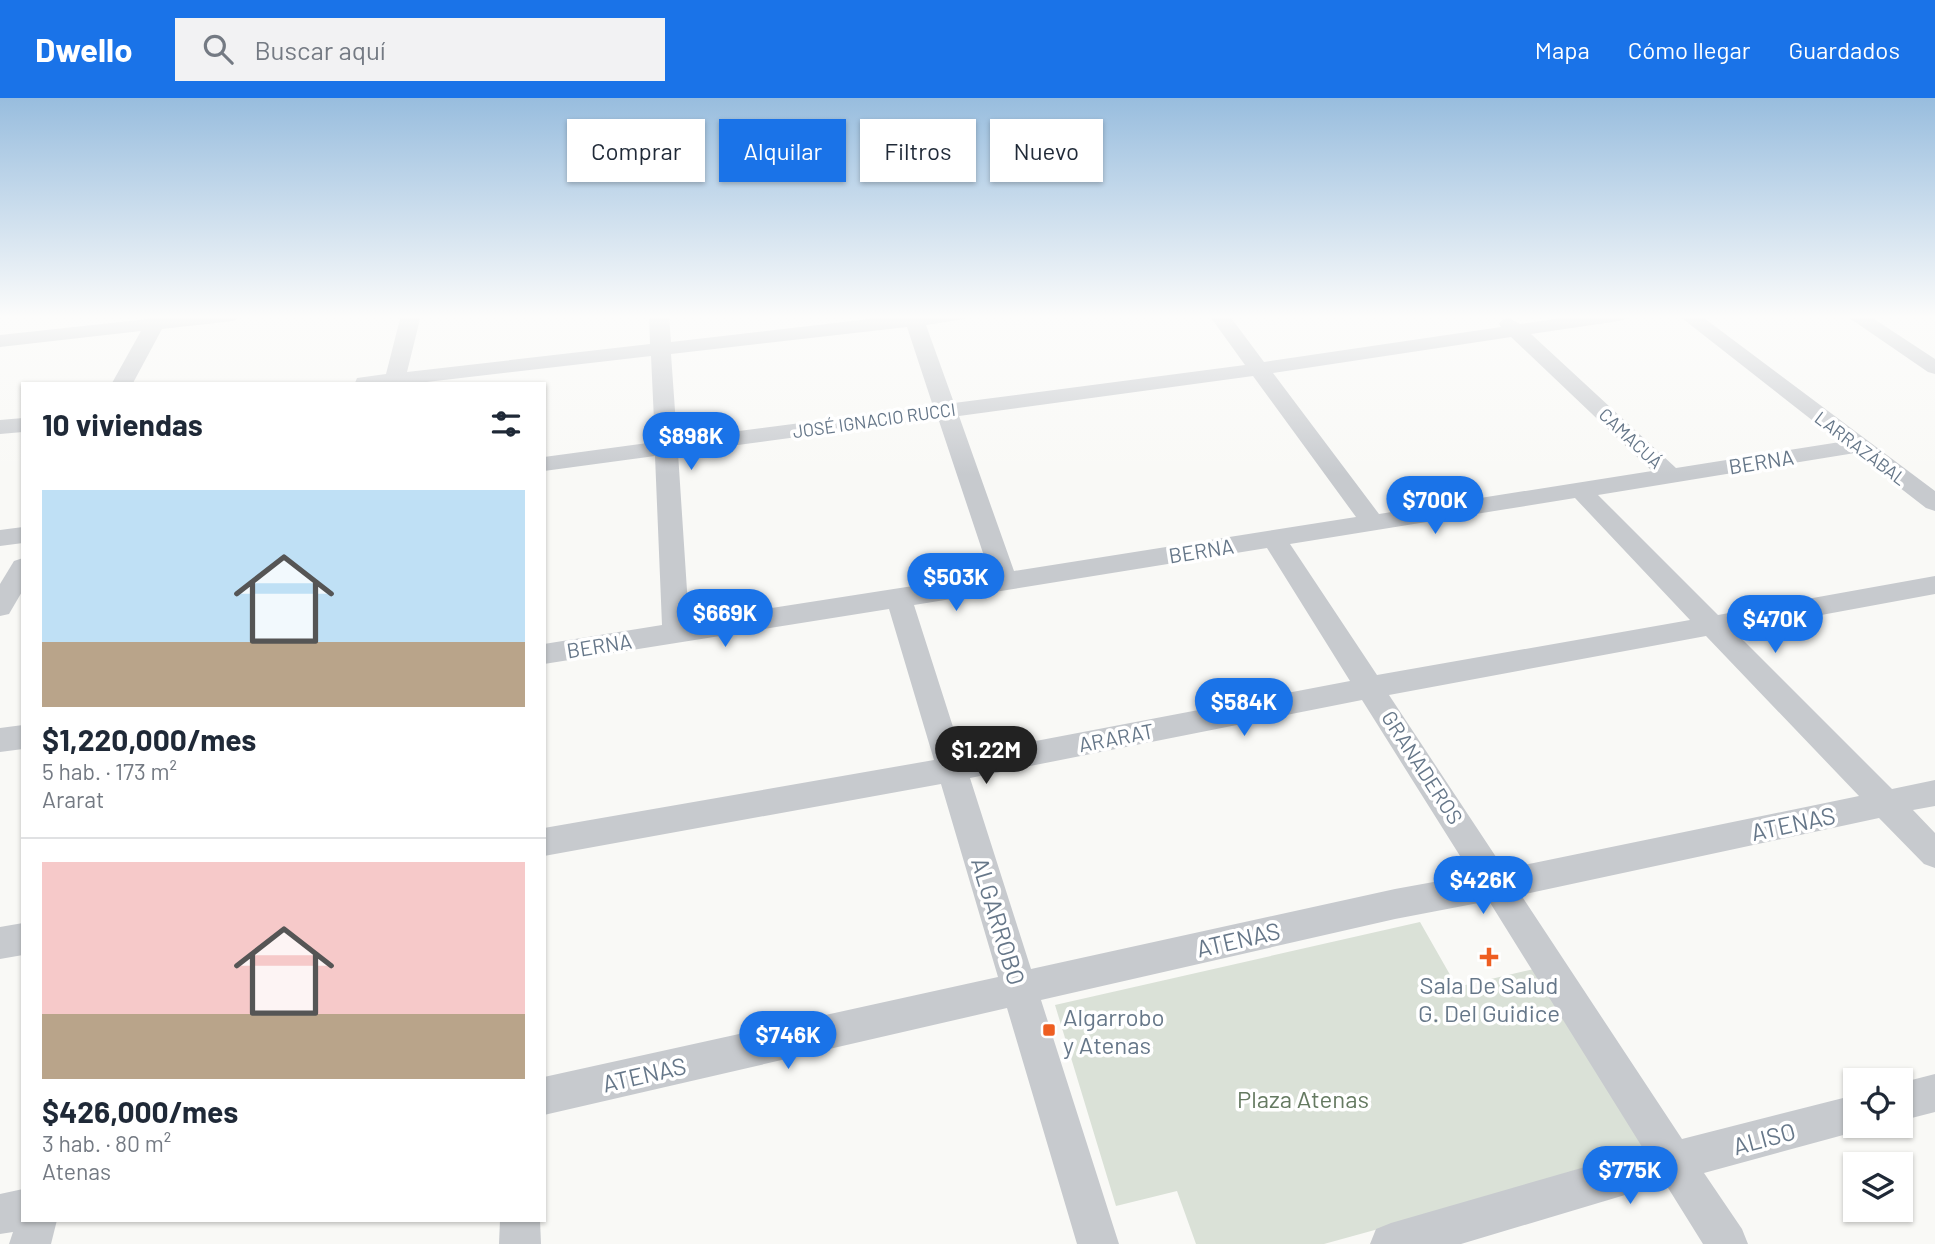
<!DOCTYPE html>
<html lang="es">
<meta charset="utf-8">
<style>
:root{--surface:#fff;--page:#f2f2f3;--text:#1f2937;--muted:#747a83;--line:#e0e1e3;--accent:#1a73e8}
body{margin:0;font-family:Barlow,sans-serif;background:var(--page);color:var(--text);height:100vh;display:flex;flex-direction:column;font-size:26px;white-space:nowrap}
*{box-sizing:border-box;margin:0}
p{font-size:23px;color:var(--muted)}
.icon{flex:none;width:38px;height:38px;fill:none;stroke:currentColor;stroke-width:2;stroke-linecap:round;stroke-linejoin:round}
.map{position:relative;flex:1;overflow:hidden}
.details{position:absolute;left:21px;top:284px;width:525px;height:840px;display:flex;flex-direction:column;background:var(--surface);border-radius:0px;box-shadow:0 2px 5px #0004}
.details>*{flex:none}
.banner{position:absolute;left:567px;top:21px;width:665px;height:63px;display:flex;gap:14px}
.controls{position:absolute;left:1843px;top:970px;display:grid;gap:14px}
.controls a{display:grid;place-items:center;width:70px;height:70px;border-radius:0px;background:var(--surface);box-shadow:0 2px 5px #0004;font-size:35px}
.price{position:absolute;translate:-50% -60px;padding:0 16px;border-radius:24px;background:var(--accent);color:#fff;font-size:23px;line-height:46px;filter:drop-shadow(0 2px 4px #0008)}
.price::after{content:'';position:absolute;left:50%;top:42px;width:21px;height:16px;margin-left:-10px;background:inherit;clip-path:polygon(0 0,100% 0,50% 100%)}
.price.active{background:#222;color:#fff}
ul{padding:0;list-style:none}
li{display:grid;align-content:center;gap:14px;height:371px;padding:0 21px}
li+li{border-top:2px solid var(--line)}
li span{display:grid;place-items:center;height:217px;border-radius:0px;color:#555}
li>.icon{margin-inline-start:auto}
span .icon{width:126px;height:126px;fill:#fffc;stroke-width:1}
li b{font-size:30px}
h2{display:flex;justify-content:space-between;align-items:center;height:84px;padding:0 21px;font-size:30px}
.chip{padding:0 24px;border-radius:0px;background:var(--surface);box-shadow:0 2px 5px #0004;font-size:24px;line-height:63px}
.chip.active{background:var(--accent);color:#fff}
header{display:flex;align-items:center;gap:42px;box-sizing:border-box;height:98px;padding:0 35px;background:var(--accent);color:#fff}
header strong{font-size:33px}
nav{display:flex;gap:38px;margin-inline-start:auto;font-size:24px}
.search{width:490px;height:63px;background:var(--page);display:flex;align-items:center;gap:18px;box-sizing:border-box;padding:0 24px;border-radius:0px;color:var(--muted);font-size:26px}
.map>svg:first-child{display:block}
</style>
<header>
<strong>Dwello</strong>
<div class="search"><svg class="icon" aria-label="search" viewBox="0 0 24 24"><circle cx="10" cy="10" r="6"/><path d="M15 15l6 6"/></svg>Buscar aquí</div>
<nav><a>Mapa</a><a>Cómo llegar</a><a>Guardados</a></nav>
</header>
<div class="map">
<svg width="1935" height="1146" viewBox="0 0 1935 1146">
<rect width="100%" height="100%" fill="#f9f9f6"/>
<path fill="#dae1d7" d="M1420,824L1457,889L1534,871L1650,1056L1324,1146H1196L1177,1093L1116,1108L1055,907Z"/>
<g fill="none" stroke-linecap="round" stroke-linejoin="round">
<g fill="#c7cace" fill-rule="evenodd">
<path d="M150,217H243L233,223L162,231L133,285H112L141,233L0,249V237L148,221Z"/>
<path d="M401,217H421L407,274L650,246L649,217H669L671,244L903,217H968L965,221L926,227L954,305L1245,267L1209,217H1229L1264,264L1501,229L1499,226L1502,222L1509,220L1520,226L1582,217H1629L1626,221L1619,223L1531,236L1676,370L1840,344L1678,217H1700L1935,393V413L1926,410L1855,355L1598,397L1718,517L1935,478V496L1734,533L1892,691L1935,682V708L1913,712L1935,735V770L1924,766L1879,720L1521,797L1682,1041L1855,997V1027H1870L1869,1030L1704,1075L1742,1131L1748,1146H1703L1665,1085L1461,1146H1370L1376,1131L1391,1125L1644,1052L1489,803L1395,821L1041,902L1119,1146H1077L1007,910L544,1017V979L998,879L941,686L544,758V730L934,662L889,511L544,566V546L662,527L655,358L544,373V359L655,344L651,258L418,285H355L357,280L386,276ZM907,229L933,308L677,341L671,256ZM1511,239L1652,373L1379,416L1273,275ZM1253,278L1356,419L1014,473L959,318ZM938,320L990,476L689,523L678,355ZM1575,400L1690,522L1377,577L1290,446ZM1267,450L1350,583L962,657L914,507ZM1706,538L1859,698L1504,771L1389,597ZM1362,602L1472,777L1395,791L1031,871L970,680Z"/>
<path d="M1845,217H1868L1935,261V276L1928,274Z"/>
<path d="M23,320V334L0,336V322Z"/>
<path d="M23,429V445L0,448V432Z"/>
<path d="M23,460V492L9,516L0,518V486L14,463Z"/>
<path d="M23,627V651L0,654V630Z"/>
<path d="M23,825V857L0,861V829Z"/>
<path d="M1935,976V1014L1900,1023V985Z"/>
<path d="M23,1091V1122H57L51,1146H9L13,1134L0,1136V1096Z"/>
<path d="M500,1122H540L541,1146H499Z"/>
</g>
</g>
<linearGradient id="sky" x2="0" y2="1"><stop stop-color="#98bdde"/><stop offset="0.58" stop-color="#fcfcfb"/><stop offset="1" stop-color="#fcfcfb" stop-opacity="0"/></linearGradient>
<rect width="1935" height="377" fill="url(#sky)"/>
<g fill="#ee5e21" stroke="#fff" stroke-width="2.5">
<path d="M1485.5 848.5h7v7h7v7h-7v7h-7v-7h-7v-7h7z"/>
<rect x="1042" y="925" width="14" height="14" rx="3.5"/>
</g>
<g text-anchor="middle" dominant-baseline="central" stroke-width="7" stroke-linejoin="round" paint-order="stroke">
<g font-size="18" fill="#667789" stroke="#fff">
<text transform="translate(874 322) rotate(-8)">JOSÉ IGNACIO RUCCI</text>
<text transform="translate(1631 340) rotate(43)">CAMACUÁ</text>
<text transform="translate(1861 350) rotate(37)">LARRAZÁBAL</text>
</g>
<g font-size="21" fill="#667789" stroke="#fff">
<text transform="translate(1761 363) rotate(-9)">BERNA</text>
<text transform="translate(1201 452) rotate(-9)">BERNA</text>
<text transform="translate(599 547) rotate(-9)">BERNA</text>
<text transform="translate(1116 639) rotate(-11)">ARARAT</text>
<text transform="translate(1423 669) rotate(57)">GRANADEROS</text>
</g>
<g font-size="24" fill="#667789" stroke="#fff">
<text transform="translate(1793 725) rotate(-12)">ATENAS</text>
<text transform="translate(999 823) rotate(73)">ALGARROBO</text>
<text transform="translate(1238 841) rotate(-13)">ATENAS</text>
<text transform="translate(644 976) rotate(-13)">ATENAS</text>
<text transform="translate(1764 1040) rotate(-15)">ALISO</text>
</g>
<g font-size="24" fill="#667789" stroke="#fff">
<text x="1489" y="886">Sala De Salud<tspan x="1489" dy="28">G. Del Guidice</tspan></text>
<text x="1063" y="918" text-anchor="start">Algarrobo<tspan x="1063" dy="28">y Atenas</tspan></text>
</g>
<g font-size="24" fill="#657a61" stroke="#fff">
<text x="1303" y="1000">Plaza Atenas</text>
</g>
</g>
</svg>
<div class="controls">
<a><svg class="icon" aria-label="locate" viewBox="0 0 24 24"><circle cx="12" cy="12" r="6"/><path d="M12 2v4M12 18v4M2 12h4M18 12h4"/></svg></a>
<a><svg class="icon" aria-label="layers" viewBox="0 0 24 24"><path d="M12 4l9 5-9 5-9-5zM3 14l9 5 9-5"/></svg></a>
</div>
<b class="price" style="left:691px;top:374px">$898K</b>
<b class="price" style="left:1435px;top:438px">$700K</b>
<b class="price" style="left:956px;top:515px">$503K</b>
<b class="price" style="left:725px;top:551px">$669K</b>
<b class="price" style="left:1775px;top:557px">$470K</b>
<b class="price" style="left:1244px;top:640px">$584K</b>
<b class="price active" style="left:986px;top:688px">$1.22M</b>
<b class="price" style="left:1483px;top:818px">$426K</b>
<b class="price" style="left:788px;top:973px">$746K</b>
<b class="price" style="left:1630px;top:1108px">$775K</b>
<div class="banner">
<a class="chip">Comprar</a>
<a class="chip active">Alquilar</a>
<a class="chip">Filtros</a>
<a class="chip">Nuevo</a>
</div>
<section class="details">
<h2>10 viviendas<svg class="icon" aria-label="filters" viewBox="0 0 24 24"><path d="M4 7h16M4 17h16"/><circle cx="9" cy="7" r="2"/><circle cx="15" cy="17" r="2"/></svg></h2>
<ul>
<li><span style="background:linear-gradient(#bfe0f5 70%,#b9a48a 0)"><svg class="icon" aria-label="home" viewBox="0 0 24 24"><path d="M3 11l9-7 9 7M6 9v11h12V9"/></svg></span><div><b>$1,220,000/mes</b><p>5 hab. · 173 m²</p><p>Ararat</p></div></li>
<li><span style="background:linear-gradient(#f6c9c9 70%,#b9a48a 0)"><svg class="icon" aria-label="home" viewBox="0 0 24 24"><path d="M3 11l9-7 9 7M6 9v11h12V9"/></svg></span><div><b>$426,000/mes</b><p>3 hab. · 80 m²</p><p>Atenas</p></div></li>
</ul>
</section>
</div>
